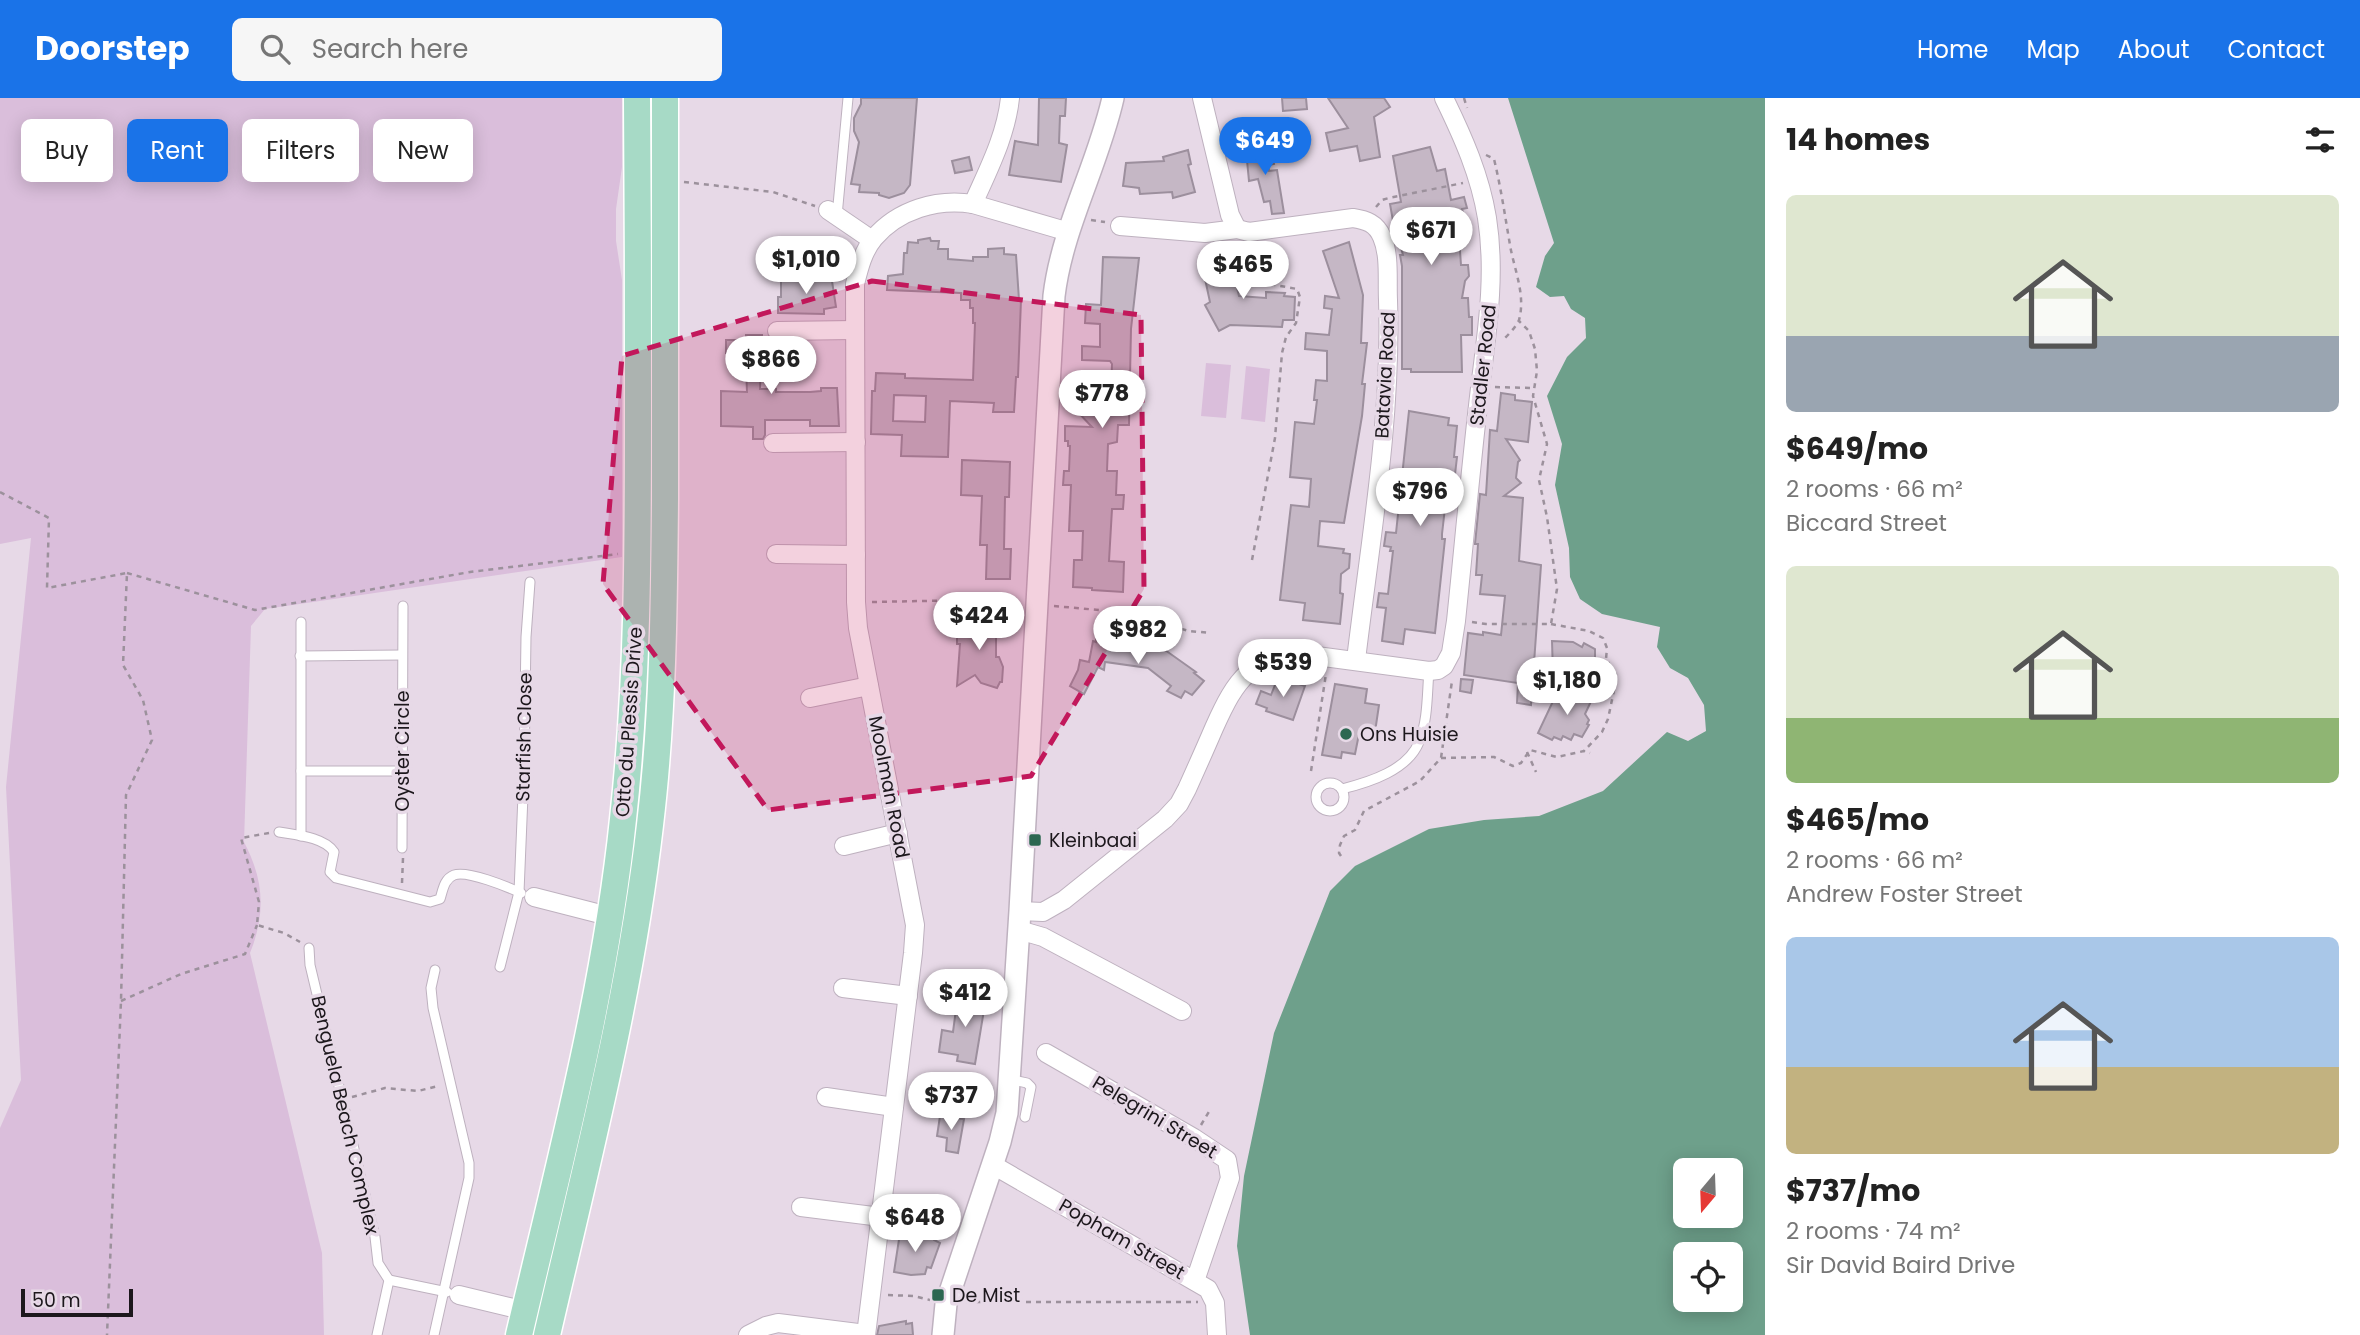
<!DOCTYPE html>
<meta charset="utf-8">
<style>
:root{--surface:#fff;--page:#f6f6f6;--text:#222;--muted:#767676;--accent:#1a73e8}
body{margin:0;font-family:Poppins,sans-serif;background:var(--page);color:var(--text);height:100vh;display:flex;flex-direction:column;font-size:26px;white-space:nowrap}
*{box-sizing:border-box;margin:0}
p{font-size:23px;color:var(--muted)}
.icon{flex:none;width:38px;height:38px;fill:none;stroke:currentColor;stroke-width:2;stroke-linecap:round;stroke-linejoin:round}
.map{position:relative;flex:1;overflow:hidden}
.drawer{display:flex;flex-direction:column;background:var(--surface);width:595px}
.drawer>*{flex:none}
.hud{position:absolute;left:21px;top:21px;width:665px;height:63px;display:flex;gap:14px}
.needle{width:46px;rotate:199deg}
.tools{position:absolute;left:1673px;top:1060px;display:grid;gap:14px}
.tools a{display:grid;place-items:center;width:70px;height:70px;border-radius:10px;background:var(--surface);box-shadow:0 4px 18px #0003;font-size:35px}
.scale{position:absolute;left:21px;bottom:18px;width:112px;box-sizing:border-box;padding-left:7px;border:4px solid #1c171c;border-top:0;font-size:19px;line-height:24px;white-space:nowrap;color:#1c171c;-webkit-text-stroke:5px #e7d9e7;paint-order:stroke}
.price{position:absolute;translate:-50% -60px;padding:0 16px;border-radius:24px;background:#fff;color:#222;font-size:23px;line-height:46px;filter:drop-shadow(0 2px 4px #0008)}
.price::after{content:'';position:absolute;left:50%;top:42px;width:21px;height:16px;margin-left:-10px;background:inherit;clip-path:polygon(0 0,100% 0,50% 100%)}
.price.selected{background:var(--accent);color:#fff}
ul{padding:0;list-style:none}
li{display:grid;align-content:center;gap:14px;height:371px;padding:0 21px}
li span{display:grid;place-items:center;height:217px;border-radius:10px;color:#555}
li>.icon{margin-inline-start:auto}
span .icon{width:126px;height:126px;fill:#fffc;stroke-width:1}
li b{font-size:30px}
h2{display:flex;justify-content:space-between;align-items:center;height:84px;padding:0 21px;font-size:30px}
.chip{padding:0 24px;border-radius:10px;background:var(--surface);box-shadow:0 4px 18px #0003;font-size:24px;line-height:63px}
.chip.selected{background:var(--accent);color:#fff}
header{display:flex;align-items:center;gap:42px;box-sizing:border-box;height:98px;padding:0 35px;background:var(--accent);color:#fff}
header strong{font-size:33px}
nav{display:flex;gap:38px;margin-inline-start:auto;font-size:24px}
.search{width:490px;height:63px;background:var(--page);display:flex;align-items:center;gap:18px;box-sizing:border-box;padding:0 24px;border-radius:10px;color:var(--muted);font-size:26px}
main{display:flex;flex:1;min-height:0}
.map>svg:first-child{display:block}
</style>
<header>
<strong>Doorstep</strong>
<div class="search"><svg class="icon" aria-label="search" viewBox="0 0 24 24"><circle cx="10" cy="10" r="6"/><path d="M15 15l6 6"/></svg>Search here</div>
<nav><a>Home</a><a>Map</a><a>About</a><a>Contact</a></nav>
</header>
<main>
<div class="map">
<svg width="1765" height="1237" viewBox="0 0 1765 1237">
<rect width="100%" height="100%" fill="#e7d9e7"/>
<g fill="#dabedb">
<path d="M0,0H622V69L616,111V143L622,182V459L265,511L251,528L244,744C264,782 266,815 250,855L322,1155L324,1237H0V1030L21,982L6,689L31,440L0,446Z"/>
<path d="M1206,265L1231,267L1226,320L1201,318Z"/>
<path d="M1246,268L1270,271L1265,324L1241,321Z"/>
</g>
<path fill="#6ea08b" fill-rule="evenodd" d="M1508,0H1765V1237H1250L1237,1148L1244,1078L1274,935L1330,793L1355,768L1429,731L1484,722L1539,718L1603,693L1667,634L1688,643L1706,633L1704,607L1688,580L1670,570L1657,549L1660,529L1602,516L1580,501L1570,479L1569,450L1555,387L1562,346L1547,298L1567,259L1586,240L1585,220L1571,211L1564,198L1550,199L1536,189L1545,158L1554,145ZM1685,1073H1731V1118H1685ZM1685,1157H1731V1202H1685Z"/>
<g fill="#c5b7c5" stroke="#9c8f9d" stroke-width="2" fill-rule="evenodd">
<path d="M861,0H917L910,87L904,95L889,100L879,97V95L859,94L860,87L851,86L859,44L854,33V20L861,6Z"/>
<path d="M1039,0H1066L1065,18H1060L1059,45L1067,47L1061,84L1009,77L1015,43L1038,47Z"/>
<path d="M1282,0H1306L1307,11L1283,13Z"/>
<path d="M1328,0H1384L1390,9L1374,19L1380,59L1360,63L1357,48L1330,53L1326,35L1348,30Z"/>
<path d="M1430,49L1437,73L1445,71L1451,102L1464,99L1467,110L1462,111L1465,123L1454,125L1459,139L1461,167H1468L1469,178L1465,183L1462,200H1468L1469,219H1472V237H1461L1462,274H1411V271H1402V168L1400,157H1403L1401,150L1408,149L1401,121L1393,123L1390,106L1401,104L1393,58Z"/>
<path d="M1261,50H1271L1274,66L1268,67L1269,73L1277,72L1284,115L1272,116L1270,103L1264,104L1258,81L1249,83L1246,52Z"/>
<path d="M1188,52L1191,66L1188,67L1195,94L1173,100L1172,94L1140,96L1139,90L1123,88L1126,65L1164,63L1163,59Z"/>
<path d="M969,59L972,72L955,75L952,63Z"/>
<path d="M930,140L931,143H939L938,151H948V161L973,163V159H988V151L1004,150V156L1016,157L1019,202H1021L1018,279H1016L1014,314H993L994,305L950,303L948,359L901,358L902,337L871,336L872,293H875L876,275L905,276V280L973,282L975,225H973V210H970V202H961V195L887,192L888,178L903,176L904,155H907L908,144L918,145V142ZM894,297L926,298L925,324L893,323Z"/>
<path d="M1349,144L1363,197L1361,245H1367L1362,286H1365L1362,318L1344,425L1320,423L1318,448L1344,451L1343,455L1350,456L1349,470L1341,476L1340,495L1343,496L1340,526L1303,522L1305,505L1280,502L1291,407L1309,409L1311,381L1290,379L1295,324L1314,326L1317,302H1314L1316,282L1327,283V253L1305,251L1306,235L1329,237L1332,211L1324,210L1325,198L1339,200L1323,153Z"/>
<path d="M1103,159L1139,160L1131,231L1129,327H1118L1117,344L1108,346L1107,373H1117L1116,397H1124L1123,411H1112L1109,463L1124,464L1123,494L1092,492V490L1073,489L1074,462H1082L1083,433H1069L1071,387H1063L1064,373H1069L1070,348H1068V343H1065V328L1092,329L1074,310L1077,306L1078,291H1111L1112,266L1110,263L1082,262V248L1100,249V226L1085,225L1086,206L1101,207Z"/>
<path d="M1230,161L1239,198L1266,200V194L1285,195L1284,198L1295,199L1294,222H1283L1282,229L1230,227L1219,233L1205,207L1210,204L1202,167Z"/>
<path d="M781,181H824V183H832L836,209L824,211V216L778,215V199H781Z"/>
<path d="M746,237H762L760,291H776V294H810L821,293V290H837L839,328H810V322H765V337L763,341H753V329L721,328V293L747,294L746,268H736V263H729V255H726V242H746Z"/>
<path d="M1501,295L1515,297V302L1532,304L1528,344L1506,341L1520,362L1518,364L1516,380L1521,385L1504,398L1523,400L1519,463L1541,467L1531,607L1517,605L1518,585L1464,577L1468,535L1483,537V534L1501,537L1505,498L1480,496L1482,477H1476L1478,446H1475L1480,396L1486,397L1490,332L1497,333Z"/>
<path d="M1409,313L1449,320L1448,327L1457,328L1454,359H1457L1452,402L1446,401L1442,436V441H1445L1435,535L1405,531L1403,546L1382,543L1386,510L1377,509L1379,495L1388,496L1393,453H1390L1391,449L1384,448L1386,434L1396,435Z"/>
<path d="M962,362L1010,364L1009,399H1005L1004,451H1011L1010,481H986L987,447H980L982,398L961,397Z"/>
<path d="M975,515H990V530H996V559H999L1003,569L1002,584H1000L997,590L981,585L975,577L957,588L960,546H957V523H975Z"/>
<path d="M1096,539L1109,541V546L1153,553L1158,547L1196,574L1194,575L1204,583L1192,597L1185,593L1181,600L1167,593L1171,588L1148,570L1105,564L1104,572L1098,569L1084,596L1070,588L1078,572L1080,562L1089,564L1093,543L1096,544Z"/>
<path d="M1552,543L1573,544L1582,549L1584,545L1595,551V572L1583,585L1553,576Z"/>
<path d="M1461,581L1473,582L1471,595L1460,593Z"/>
<path d="M1287,582L1305,588L1293,622L1266,613L1267,610L1256,606L1261,593L1271,597L1275,587Z"/>
<path d="M1335,586L1367,591L1365,605L1379,607L1375,634L1360,631L1355,656L1342,654L1341,660L1322,657Z"/>
<path d="M1595,595L1585,616L1589,622L1587,626L1589,627L1582,639L1574,636L1571,642L1563,638L1561,642L1554,639L1552,642L1538,635L1555,599Z"/>
<path d="M958,896L986,900L975,966L957,963L958,957L939,954L942,932L953,934Z"/>
<path d="M940,1018L964,1021L958,1055L946,1053L947,1040L937,1038Z"/>
<path d="M900,1135L934,1140V1142L940,1145L931,1170L927,1169L925,1176L911,1177L894,1174Z"/>
<path d="M906,1223V1226L912,1225L913,1237H877L879,1228Z"/>
</g>
<g fill="none" stroke-linecap="round" stroke-linejoin="round">
<g stroke="#beb1bf" stroke-width="11">
<g id="service">
<path d="M837,118L848,0"/>
<path d="M301,524V738"/>
<path d="M300,558L402,557"/>
<path d="M301,673H401"/>
<circle cx="1330" cy="699" r="14"/>
<path d="M1342,691C1370,684 1408,672 1419,644C1428,623 1427,595 1429,573"/>
<path d="M279,734C296,737 324,739 334,754L330,774L336,780L430,804L440,801C443,792 444,781 454,777C467,772 508,789 521,795"/>
<path d="M402,750L403,508"/>
<path d="M309,850L310,867L375,1139L378,1165L389,1182L377,1237"/>
<path d="M500,869L519,794L524,673L526,539L530,484"/>
<path d="M1009,981L1027,985L1031,989L1025,1019"/>
<path d="M389,1182L447,1194"/>
<path d="M434,1237L469,1080V1065L433,910L431,890L435,872"/>
</g>
</g>
<g stroke="#beb1bf" stroke-width="20">
<g id="minor">
<path d="M1202,0L1230,117L1237,131"/>
<path d="M973,106C988,72 1006,38 1010,0"/>
<path d="M828,112L872,142"/>
<path d="M1120,128L1205,135L1237,131L1249,134L1353,120C1366,122 1376,125 1382,139C1390,157 1387,182 1388,202C1392,321 1370,444 1356,562"/>
<path d="M777,233L855,232"/>
<path d="M773,345L856,344"/>
<path d="M776,456L856,457"/>
<path d="M810,600L869,588"/>
<path d="M844,748L898,735"/>
<path d="M534,799L620,821"/>
<path d="M1020,813L1043,814L1064,802L1165,721L1179,706L1187,691C1196,671 1205,651 1214,630C1236,581 1251,557 1309,557L1429,573L1438,572L1444,568L1451,555L1456,523C1464,445 1471,367 1480,290C1487,233 1496,177 1487,120C1480,77 1463,39 1444,0"/>
<path d="M1019,832L1043,839L1182,913"/>
<path d="M843,890L908,898"/>
<path d="M1046,955L1194,1040L1227,1062L1230,1080L1195,1183"/>
<path d="M826,999L894,1009"/>
<path d="M993,1067L1208,1191L1215,1205L1217,1237"/>
<path d="M801,1109L881,1119"/>
<path d="M459,1197L551,1219"/>
<path d="M748,1237L766,1228L778,1225L866,1236"/>
<path d="M866,1237L913,855L915,827L858,530L856,504L855,186C859,170 863,153 874,140C898,112 937,100 973,106L1069,134"/>
</g>
</g>
<g stroke="#beb1bf" stroke-width="24">
<path id="tertiary" d="M943,1237L946,1206L1000,1044L1007,1015L1020,813L1054,198C1062,130 1098,67 1113,0"/>
</g>
<g stroke="#fff" stroke-width="29">
<g id="primary">
<path d="M519,1237C559,1066 605,895 623,721C638,586 638,449 638,314C638,209 638,105 637,0"/>
<path d="M547,1237C586,1068 630,900 650,727C663,619 664,510 665,401C666,268 665,134 665,0"/>
</g>
</g>
<g stroke="#9c919c" stroke-width="2.5" stroke-dasharray="5 5" stroke-linecap="butt">
<path d="M1464,0L1467,10"/>
<path d="M1486,57L1494,61C1501,90 1505,118 1510,147C1514,171 1526,197 1519,222C1516,229 1508,237 1502,243"/>
<path d="M684,84L773,94L815,108"/>
<path d="M1376,109L1382,102L1389,100L1463,85"/>
<path d="M1091,122L1105,124"/>
<path d="M1495,289L1534,290"/>
<path d="M0,394L49,420L47,490L127,475L123,567L143,602L152,642L126,697L121,903L107,1237"/>
<path d="M1252,462L1275,340L1282,255L1286,239L1296,225L1300,199L1297,191L1270,186"/>
<path d="M127,475L255,512L470,474L618,456"/>
<path d="M872,504L1019,501"/>
<path d="M1054,508L1121,514L1189,533L1211,535"/>
<path d="M1472,524L1486,526H1551L1557,491L1547,419L1539,382L1547,346L1533,298L1537,273L1535,251L1529,233L1519,223"/>
<path d="M1551,526L1589,533L1603,540L1607,550L1606,561L1617,578L1608,621L1602,634L1584,653"/>
<path d="M1527,654L1536,674"/>
<path d="M1441,660L1494,659L1513,668L1521,665L1530,652L1557,659L1584,653L1590,655"/>
<path d="M1311,673L1326,576"/>
<path d="M269,735L241,740L259,804L257,827L284,835L300,844"/>
<path d="M1341,758L1339,755L1340,747L1344,738L1355,732L1364,713L1420,683L1441,660L1452,583"/>
<path d="M402,785L403,760"/>
<path d="M121,903L181,876L245,856L257,827"/>
<path d="M352,999L385,990L418,993L438,988"/>
<path d="M1201,1027L1210,1012"/>
<path d="M888,1197L914,1198L930,1202"/>
<path d="M966,1204H1198"/>
</g>
<use href="#service" stroke="#fff" stroke-width="9"/>
<use href="#minor" stroke="#fff" stroke-width="18"/>
<use href="#tertiary" stroke="#fff" stroke-width="21"/>
<use href="#primary" stroke="#a7dac6" stroke-width="26"/>
</g>
<path fill="#c2185b" fill-opacity="0.2" stroke="#c2185b" stroke-width="5" stroke-dasharray="14 9" stroke-linejoin="round" d="M872,183L1141,217L1144,491L1031,678L768,712L603,486L622,258Z"/>
<g fill="#2c6751" stroke="#e7d9e7" stroke-width="2.5">
<circle cx="1346" cy="636" r="7"/>
<rect x="1028" y="735" width="14" height="14" rx="3.5"/>
<rect x="931" y="1190" width="14" height="14" rx="3.5"/>
</g>
<g text-anchor="middle" dominant-baseline="central" stroke-width="7" stroke-linejoin="round" paint-order="stroke">
<g font-size="19" fill="#1c171c" stroke="#e7d9e7">
<text transform="translate(1483 267) rotate(-84)">Stadler Road</text>
<text transform="translate(1385 277) rotate(-87)">Batavia Road</text>
<text transform="translate(629 624) rotate(-86)">Otto du Plessis Drive</text>
<text transform="translate(524 639) rotate(-89)">Starfish Close</text>
<text transform="translate(402 653) rotate(-90)">Oyster Circle</text>
<text transform="translate(889 689) rotate(79)">Moolman Road</text>
<text transform="translate(345 1017) rotate(77)">Benguela Beach Complex</text>
<text transform="translate(1155 1019) rotate(31)">Pelegrini Street</text>
<text transform="translate(1122 1141) rotate(30)">Popham Street</text>
</g>
<g font-size="19" fill="#1c171c" stroke="#e7d9e7" text-anchor="start">
<text x="1360" y="636">Ons Huisie</text>
<text x="1049" y="742">Kleinbaai</text>
<text x="952" y="1197">De Mist</text>
</g>
</g>
</svg>
<div class="tools">
<a><svg class="needle" viewBox="-14 -14 28 28"><path d="M0-13l5 13h-10z" fill="#e53935"/><path d="M0 13l5-13h-10z" fill="#767676"/></svg></a>
<a><svg class="icon" aria-label="locate" viewBox="0 0 24 24"><circle cx="12" cy="12" r="6"/><path d="M12 2v4M12 18v4M2 12h4M18 12h4"/></svg></a>
</div>
<div class="scale">50 m</div>
<b class="price selected" style="left:1265px;top:79px">$649</b>
<b class="price" style="left:1431px;top:169px">$671</b>
<b class="price" style="left:806px;top:198px">$1,010</b>
<b class="price" style="left:1243px;top:203px">$465</b>
<b class="price" style="left:771px;top:298px">$866</b>
<b class="price" style="left:1102px;top:332px">$778</b>
<b class="price" style="left:1420px;top:430px">$796</b>
<b class="price" style="left:979px;top:554px">$424</b>
<b class="price" style="left:1138px;top:568px">$982</b>
<b class="price" style="left:1283px;top:601px">$539</b>
<b class="price" style="left:1567px;top:619px">$1,180</b>
<b class="price" style="left:965px;top:931px">$412</b>
<b class="price" style="left:951px;top:1034px">$737</b>
<b class="price" style="left:915px;top:1156px">$648</b>
<div class="hud">
<a class="chip">Buy</a>
<a class="chip selected">Rent</a>
<a class="chip">Filters</a>
<a class="chip">New</a>
</div>
</div>
<section class="drawer">
<h2>14 homes<svg class="icon" aria-label="filters" viewBox="0 0 24 24"><path d="M4 7h16M4 17h16"/><circle cx="9" cy="7" r="2"/><circle cx="15" cy="17" r="2"/></svg></h2>
<ul>
<li><span style="background:linear-gradient(#dfe7d0 65%,#9aa5b1 0)"><svg class="icon" aria-label="home" viewBox="0 0 24 24"><path d="M3 11l9-7 9 7M6 9v11h12V9"/></svg></span><div><b>$649/mo</b><p>2 rooms · 66 m²</p><p>Biccard Street</p></div></li>
<li><span style="background:linear-gradient(#dfe7d0 70%,#8fb573 0)"><svg class="icon" aria-label="home" viewBox="0 0 24 24"><path d="M3 11l9-7 9 7M6 9v11h12V9"/></svg></span><div><b>$465/mo</b><p>2 rooms · 66 m²</p><p>Andrew Foster Street</p></div></li>
<li><span style="background:linear-gradient(#a9c7e8 60%,#c2b280 0)"><svg class="icon" aria-label="home" viewBox="0 0 24 24"><path d="M3 11l9-7 9 7M6 9v11h12V9"/></svg></span><div><b>$737/mo</b><p>2 rooms · 74 m²</p><p>Sir David Baird Drive</p></div></li>
</ul>
</section>
</main>
